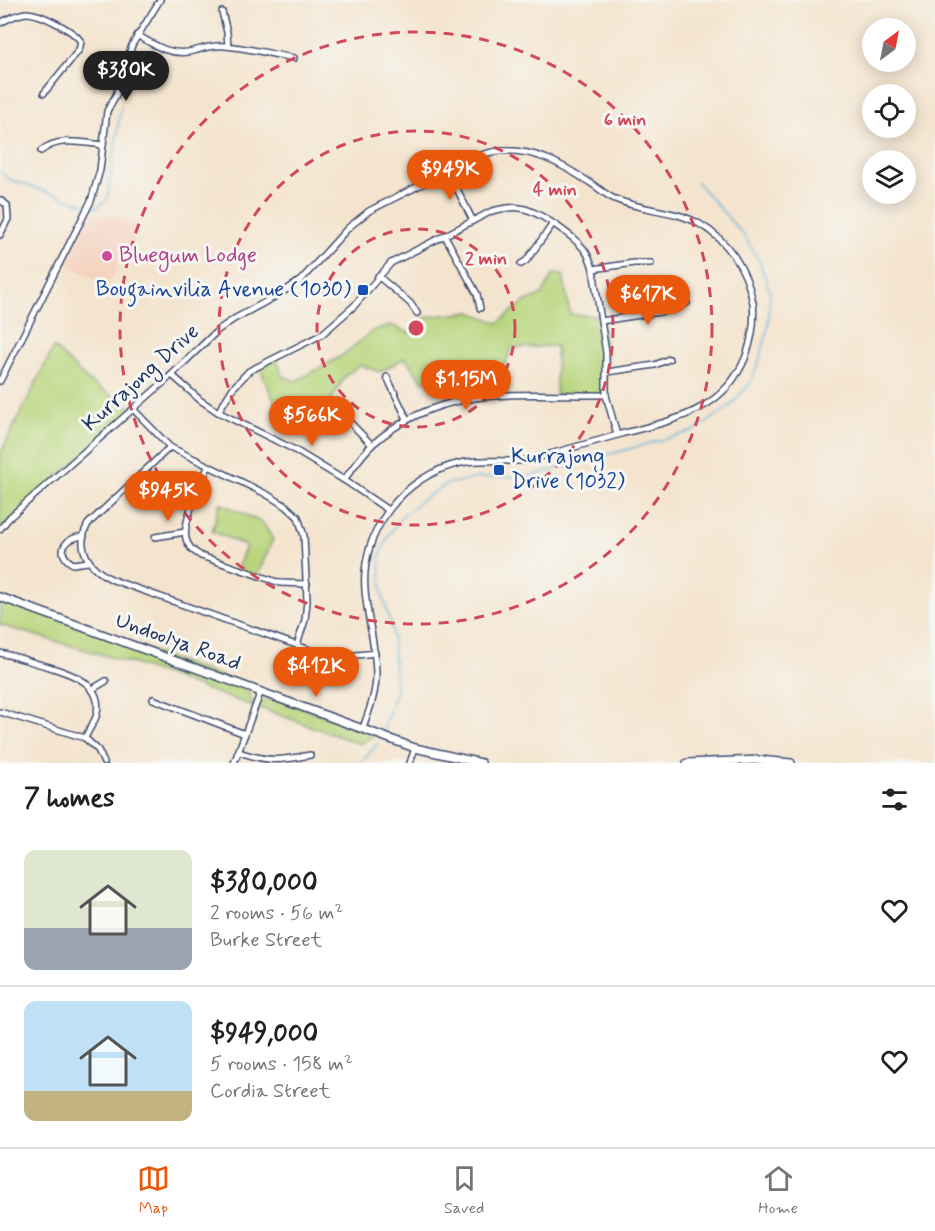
<!DOCTYPE html>
<meta charset="utf-8">
<style>
:root{--surface:#fff;--page:#f6f6f6;--text:#202124;--muted:#757577;--line:#e0e0e0;--accent:#ea580c}
body{margin:0;font-family:Mynerve,sans-serif;background:var(--page);color:var(--text);height:100vh;display:flex;flex-direction:column;font-size:22px;white-space:nowrap}
*{box-sizing:border-box;margin:0}
p{font-size:20px;color:var(--muted)}
.icon{flex:none;width:33px;height:33px;fill:none;stroke:currentColor;stroke-width:2;stroke-linecap:round;stroke-linejoin:round}
.map{position:relative;height:763px;overflow:hidden}
.panel{display:flex;flex-direction:column;background:var(--surface);flex:1}
.panel>*{flex:none}
.needle{width:39px;rotate:32deg}
.buttons{position:absolute;left:862px;top:18px;display:grid;gap:12px}
.buttons a{display:grid;place-items:center;width:54px;height:54px;border-radius:50%;background:var(--surface);box-shadow:0 3px 15px #0003;font-size:30px}
.price{position:absolute;translate:-50% -51px;padding:0 14px;border-radius:21px;background:var(--accent);color:#fff;font-size:20px;line-height:39px;filter:drop-shadow(0 2px 3px #0008)}
.price::after{content:'';position:absolute;left:50%;top:36px;width:18px;height:14px;margin-left:-9px;background:inherit;clip-path:polygon(0 0,100% 0,50% 100%)}
.price.on{background:#222;color:#fff}
ul{padding:0;list-style:none}
li{display:flex;align-items:center;gap:18px;height:150px;padding:0 24px}
li+li{border-top:2px solid var(--line)}
li span{display:grid;place-items:center;flex:none;width:168px;height:120px;border-radius:12px;color:#555}
li>.icon{margin-inline-start:auto}
span .icon{width:72px;height:72px;fill:#fffc;stroke-width:1}
li b{font-size:26px}
h2{display:flex;justify-content:space-between;align-items:center;height:72px;padding:0 24px;font-size:26px}
.menu{display:flex;justify-content:space-around;align-items:center;height:84px;border-top:2px solid var(--line);background:var(--surface);font-size:16px;color:var(--muted)}
.menu a{display:grid;justify-items:center;gap:3px}
.menu .on{color:var(--accent)}
.map>svg:first-child{display:block}
</style>
<div class="map">
<svg width="935" height="763" viewBox="0 0 935 763">
<rect width="100%" height="100%" fill="#f6f6f2"/>
<filter id="ink" filterUnits="userSpaceOnUse"><feTurbulence type="fractalNoise" baseFrequency=".0167" numOctaves="2"/><feDisplacementMap in="SourceGraphic" scale="12" xChannelSelector="R" yChannelSelector="G"/><feConvolveMatrix kernelMatrix="1 2 1 2 8 2 1 2 1" color-interpolation-filters="sRGB"/></filter>
<filter id="wash" filterUnits="userSpaceOnUse"><feTurbulence type="fractalNoise" baseFrequency=".008" numOctaves="4" result="noise"/><feDisplacementMap in="SourceGraphic" scale="24" xChannelSelector="R" yChannelSelector="G"/><feGaussianBlur stdDeviation="1.35" result="paint"/><feColorMatrix in="noise" values="0 0 0 0 0 0 0 0 0 0 0 0 0 0 0 0 0 1.4 0 .05"/><feComposite in="paint" operator="in"/></filter>
<g filter="url(#wash)">
<rect width="100%" height="100%" fill="#f4e4ce"/>
<path fill="#f4d3c0" d="M86,213L135,221L134,241L107,286L60,260Z"/>
<g fill="#b8d57b" stroke="#6a826c" stroke-width="1.5">
<path d="M553,274L563,275L570,314L600,316L606,353V395H556V346L512,348L502,371L508,396H499L494,370L456,374L423,382L405,358L380,372L360,365L345,376L327,407L282,419L259,366L276,358L283,376L296,381L340,357L374,330L391,325L409,333L417,322L427,317L471,312L498,323L524,302L542,295Z"/>
<path d="M54,347L88,381L133,409L0,529V454Z"/>
<path d="M220,503L263,523L273,539L257,576L237,569L246,546L212,531Z"/>
<path d="M0,597L245,685L255,707L137,665L0,625Z"/>
<path d="M271,698L378,733L360,744L257,707L260,702Z"/>
</g>
<g fill="none" stroke-linecap="round" stroke-linejoin="round">
<g stroke="#5ab3d7" stroke-width="1.5">
<path d="M0,172L11,180L87,205"/>
<path d="M92,207L96,208L107,200L121,107"/>
<path d="M383,731L396,690L392,629L382,593L380,557L388,536L402,516L423,499L447,484L477,478L531,476L694,431L728,408L749,385L759,362L768,329L770,292L760,263L745,237L696,181"/>
<path d="M361,763L378,743"/>
</g>
</g>
</g>
<g filter="url(#ink)">
<g fill="none" stroke-linecap="round" stroke-linejoin="round">
<g stroke="#3c4a6f" stroke-width="8">
<g id="street">
<path d="M222,12L227,32L228,46"/>
<path d="M0,23C8,19 18,13 27,13C40,13 75,31 81,42L79,50L44,93"/>
<path d="M137,35C154,45 172,57 193,51C205,48 212,45 225,46C248,48 271,54 294,58"/>
<path d="M41,151C59,136 82,143 103,145"/>
<path d="M448,171L473,221"/>
<path d="M0,200L7,205L8,219L0,235"/>
<path d="M445,236L477,294L480,308"/>
<path d="M521,264L526,261L552,225"/>
<path d="M593,269L634,263H651"/>
<path d="M378,276L410,303L417,313"/>
<path d="M601,321L673,310L687,303"/>
<path d="M607,372L655,365L669,359"/>
<path d="M172,375L200,400L218,412L293,449L344,480L388,510"/>
<path d="M387,377L407,419"/>
<path d="M0,381L91,201L100,170L107,111L116,95L132,45L160,0"/>
<path d="M336,408L372,445"/>
<path d="M133,409L170,447L266,494L286,506L298,517L304,536L307,601L305,620L297,645"/>
<path d="M218,412L233,388L249,371L321,335L354,306L391,263L492,211C501,209 511,206 520,208C537,210 572,235 583,248C588,254 591,261 593,269L606,353V395L617,435"/>
<path d="M170,447L88,524C74,549 91,570 113,580L313,651C334,657 353,656 375,653"/>
<path d="M208,467C201,483 182,522 186,539C188,547 194,552 201,556L280,583L307,584"/>
<path d="M344,480C353,468 362,454 373,444C442,383 521,396 606,395"/>
<path d="M0,529L10,517L165,381L218,330L234,319L280,294L301,280L348,228L369,211C392,199 415,188 438,176C458,166 477,153 500,151C537,149 563,165 592,184C600,189 607,196 615,199C642,211 672,209 698,223C728,240 747,269 753,303C755,321 752,339 746,356C724,412 673,420 621,434C590,443 560,451 529,460C507,463 483,458 461,463C404,475 360,531 365,590C367,618 376,646 376,675C376,694 369,711 363,728"/>
<path d="M84,536C65,537 54,553 73,564L88,562"/>
<path d="M155,537L185,532"/>
<path d="M0,653C15,656 31,662 46,666C69,673 106,683 96,717C93,724 88,731 85,738"/>
<path d="M91,690L106,681"/>
<path d="M153,699L245,734"/>
<path d="M0,712L85,738L98,750L104,763"/>
<path d="M239,752C269,762 279,761 310,755"/>
<path d="M234,763L261,691"/>
<path d="M410,763L415,748"/>
</g>
</g>
<g stroke="#3c4a6f" stroke-width="10">
<g id="secondary">
<path d="M0,597L415,748L481,763"/>
<path d="M687,763L759,760L791,763"/>
</g>
</g>
<use href="#street" stroke="#fff" stroke-width="5"/>
<use href="#secondary" stroke="#fff" stroke-width="7"/>
</g>
</g>
<g fill="none" stroke="#d1495b" stroke-width="3" stroke-dasharray="10 8">
<circle cx="416" cy="328" r="99"/>
<circle cx="416" cy="328" r="197"/>
<circle cx="416" cy="328" r="296"/>
</g>
<circle fill="#d1479c" stroke="#f6f6f2" stroke-width="2" cx="107" cy="256" r="6"/>
<g fill="#1a4fb4" stroke="#f6f6f2" stroke-width="2">
<rect x="357" y="284" width="12" height="12" rx="3"/>
<rect x="493" y="464" width="12" height="12" rx="3"/>
</g>
<g text-anchor="middle" dominant-baseline="central" stroke-width="6" stroke-linejoin="round" paint-order="stroke">
<g font-size="22" fill="#b23c85" stroke="#f6f6f2" text-anchor="start">
<text x="119" y="256">Bluegum Lodge</text>
</g>
<g font-size="22" fill="#164399" stroke="#f6f6f2" text-anchor="end">
<text x="351" y="290">Bougainvilia Avenue (1030)</text>
<text x="511" y="457" text-anchor="start">Kurrajong<tspan x="511" dy="25">Drive (1032)</tspan></text>
</g>
<g font-size="22" fill="#1b2f5e" stroke="#f6f6f2">
<text transform="translate(141 378) rotate(-42)">Kurrajong Drive</text>
<text transform="translate(178 642) rotate(20)">Undoolya Road</text>
</g>
</g>
<circle cx="416" cy="328" r="9" fill="#d1495b" stroke="#f6f6f2" stroke-width="3"/>
<g font-size="18" text-anchor="middle" font-weight="bold" fill="#d1495b" stroke="#f6f6f2" stroke-width="6" stroke-linejoin="round" paint-order="stroke">
<text x="625" y="125">6 min</text>
<text x="555" y="195">4 min</text>
<text x="486" y="264">2 min</text>
</g>
</svg>
<div class="buttons">
<a><svg class="needle" viewBox="-14 -14 28 28"><path d="M0-13l5 13h-10z" fill="#e53935"/><path d="M0 13l5-13h-10z" fill="#757577"/></svg></a>
<a><svg class="icon" aria-label="locate" viewBox="0 0 24 24"><circle cx="12" cy="12" r="6"/><path d="M12 2v4M12 18v4M2 12h4M18 12h4"/></svg></a>
<a><svg class="icon" aria-label="layers" viewBox="0 0 24 24"><path d="M12 4l9 5-9 5-9-5zM3 14l9 5 9-5"/></svg></a>
</div>
<b class="price on" style="left:126px;top:102px">$380K</b>
<b class="price" style="left:450px;top:201px">$949K</b>
<b class="price" style="left:648px;top:326px">$617K</b>
<b class="price" style="left:466px;top:411px">$1.15M</b>
<b class="price" style="left:312px;top:447px">$566K</b>
<b class="price" style="left:168px;top:522px">$945K</b>
<b class="price" style="left:316px;top:698px">$412K</b>
</div>
<section class="panel">
<h2>7 homes<svg class="icon" aria-label="filters" viewBox="0 0 24 24"><path d="M4 7h16M4 17h16"/><circle cx="9" cy="7" r="2"/><circle cx="15" cy="17" r="2"/></svg></h2>
<ul>
<li><span style="background:linear-gradient(#dfe7d0 65%,#9aa5b1 0)"><svg class="icon" aria-label="home" viewBox="0 0 24 24"><path d="M3 11l9-7 9 7M6 9v11h12V9"/></svg></span><div><b>$380,000</b><p>2 rooms · 56 m²</p><p>Burke Street</p></div><svg class="icon" aria-label="heart" viewBox="0 0 24 24"><path d="M12 20l-8-8c-3-5 5-10 8-4 3-6 11-1 8 4z"/></svg></li>
<li><span style="background:linear-gradient(#bfe0f5 75%,#c2b280 0)"><svg class="icon" aria-label="home" viewBox="0 0 24 24"><path d="M3 11l9-7 9 7M6 9v11h12V9"/></svg></span><div><b>$949,000</b><p>5 rooms · 158 m²</p><p>Cordia Street</p></div><svg class="icon" aria-label="heart" viewBox="0 0 24 24"><path d="M12 20l-8-8c-3-5 5-10 8-4 3-6 11-1 8 4z"/></svg></li>
</ul>
</section>
<nav class="menu">
<a class="on"><svg class="icon" aria-label="map" viewBox="0 0 24 24"><path d="M3 6l6-2 6 2 6-2v14l-6 2-6-2-6 2zM9 4v14M15 6v14"/></svg>Map</a>
<a><svg class="icon" aria-label="saved" viewBox="0 0 24 24"><path d="M7 4h10v16l-5-4-5 4z"/></svg>Saved</a>
<a><svg class="icon" aria-label="home" viewBox="0 0 24 24"><path d="M3 11l9-7 9 7M6 9v11h12V9"/></svg>Home</a>
</nav>
